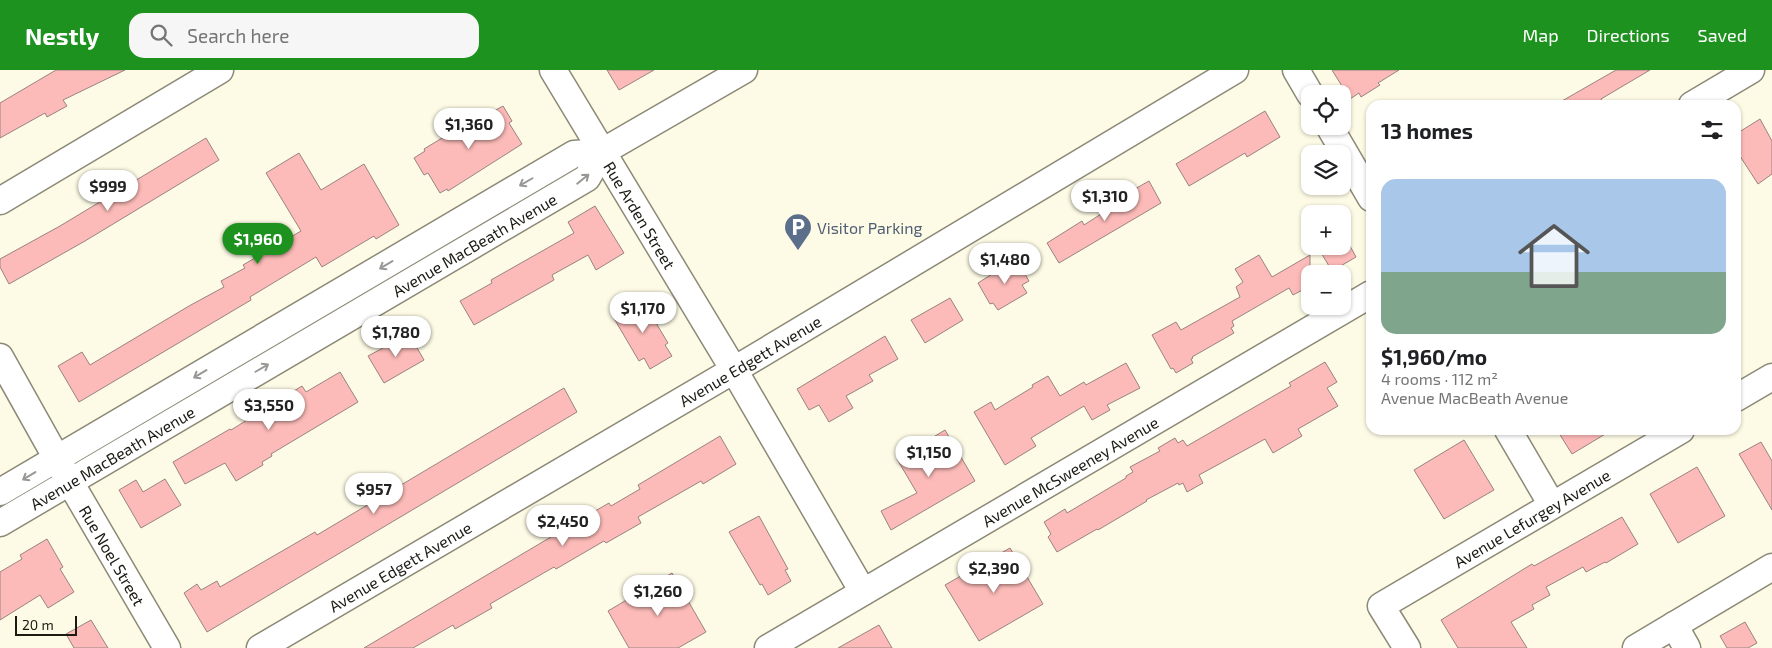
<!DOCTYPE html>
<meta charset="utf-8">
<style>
:root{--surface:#fff;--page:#f6f6f6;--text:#202124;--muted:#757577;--accent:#1e921f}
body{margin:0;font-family:"Exo 2",sans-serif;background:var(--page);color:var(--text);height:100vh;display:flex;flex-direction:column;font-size:19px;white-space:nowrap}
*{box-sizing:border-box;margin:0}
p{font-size:16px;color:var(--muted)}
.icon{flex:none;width:28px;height:28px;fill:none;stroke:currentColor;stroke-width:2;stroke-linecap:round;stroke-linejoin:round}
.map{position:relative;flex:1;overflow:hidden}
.panel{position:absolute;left:1366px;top:30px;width:375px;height:335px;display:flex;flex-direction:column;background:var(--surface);border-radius:15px;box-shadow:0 1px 4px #0004}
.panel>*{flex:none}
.buttons{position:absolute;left:1301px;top:15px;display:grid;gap:10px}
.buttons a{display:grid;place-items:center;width:50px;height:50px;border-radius:10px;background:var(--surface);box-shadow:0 1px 4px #0004;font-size:25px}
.scale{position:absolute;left:15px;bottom:12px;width:62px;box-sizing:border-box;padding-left:5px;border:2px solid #1b1a13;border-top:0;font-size:14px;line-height:18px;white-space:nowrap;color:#1b1a13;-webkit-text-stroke:4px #fdfae5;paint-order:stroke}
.price{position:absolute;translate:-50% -42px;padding:0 11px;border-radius:18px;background:#fff;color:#222;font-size:16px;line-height:32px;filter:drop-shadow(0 1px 2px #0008)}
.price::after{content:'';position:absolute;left:50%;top:30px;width:15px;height:11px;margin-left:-8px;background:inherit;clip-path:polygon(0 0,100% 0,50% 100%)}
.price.on{background:var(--accent);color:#fff}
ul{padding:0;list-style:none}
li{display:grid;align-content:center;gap:10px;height:265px;padding:0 15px}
li span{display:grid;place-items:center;height:155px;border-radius:15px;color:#555}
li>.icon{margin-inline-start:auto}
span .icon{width:90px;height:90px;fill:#fffc;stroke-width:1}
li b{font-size:21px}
h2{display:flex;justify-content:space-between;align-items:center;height:60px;padding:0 15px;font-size:21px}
header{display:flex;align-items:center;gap:30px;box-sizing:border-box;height:70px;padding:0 25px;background:var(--accent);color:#fff}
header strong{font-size:24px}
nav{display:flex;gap:28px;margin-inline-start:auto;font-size:18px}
.search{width:350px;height:45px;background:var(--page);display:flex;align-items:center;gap:12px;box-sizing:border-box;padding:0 18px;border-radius:15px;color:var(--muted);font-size:19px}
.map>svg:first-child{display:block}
</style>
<header>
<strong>Nestly</strong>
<div class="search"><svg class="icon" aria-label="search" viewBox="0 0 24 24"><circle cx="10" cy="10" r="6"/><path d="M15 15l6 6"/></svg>Search here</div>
<nav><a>Map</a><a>Directions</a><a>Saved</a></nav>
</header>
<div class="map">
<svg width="1772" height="578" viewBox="0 0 1772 578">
<rect width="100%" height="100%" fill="#fdfae5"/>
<g fill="#fcbbb8" stroke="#998382">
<path d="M56,0H125L63,30L67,36L47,47L45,43L0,68V33Z"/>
<path d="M607,0H654L619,20Z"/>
<path d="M1332,0H1399L1378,13L1380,15L1361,27L1359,23L1350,29Z"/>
<path d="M1616,0H1650L1601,29L1604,35H1555Z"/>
<path d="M503,36L512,51L509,53L522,74L448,121L447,119L440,123L428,103L424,105L414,88L425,81L424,79L485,42L487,45Z"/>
<path d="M1265,41L1280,67L1247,87L1245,83L1189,116L1176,94Z"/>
<path d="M1760,49L1772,71V104L1758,114L1736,80V64Z"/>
<path d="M206,68L219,90L85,171L9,214L0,197V189L60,156Z"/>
<path d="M299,83L321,120L364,94L399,155L376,169L374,166L322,197L316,187L250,227L251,230L79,332L58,296L82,282L90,295L189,236L224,217L221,211L245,198L243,195L301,161L266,103Z"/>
<path d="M1149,111L1161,133L1059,193L1047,173L1082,151L1084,155L1112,137L1110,133Z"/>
<path d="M595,136L624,183L596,200L588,185L552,205L554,210L474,255L460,231L492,213L491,210L574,163L568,152Z"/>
<path d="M1317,176H1350L1356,187L1332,201Z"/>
<path d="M1259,185L1272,207L1310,185V216L1293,225L1289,218L1232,251L1234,256L1231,258L1234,263L1192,287L1193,288L1191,289L1193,293L1176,303L1173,298L1171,299L1152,265L1176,252L1181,260L1240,227L1236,217L1243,212L1235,199Z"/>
<path d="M1016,189L1029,211L1022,215L1027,223L998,240L993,233L990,234L978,213Z"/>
<path d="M950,228L963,250L925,273L911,250Z"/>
<path d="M639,229L645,239L647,238L668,273L665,275L672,286L650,299L644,288L639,291L612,245Z"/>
<path d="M409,264L424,290L384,313L368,286Z"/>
<path d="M885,266L898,289L869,305L873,311L846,326L853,338L829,352L819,335L809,340L797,319Z"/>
<path d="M1325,292L1337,312L1327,318L1338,336L1298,359L1302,366L1273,383L1265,369L1199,405L1203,413L1187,422L1183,413L1179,415L1178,413L1146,430L1147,431L1098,460L1097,459L1057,482L1048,467L1051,464L1044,452L1065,439L1067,443L1126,408V406L1133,402L1130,397L1160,381L1158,378L1175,368L1178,373L1183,370L1187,376L1291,316L1289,313Z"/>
<path d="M1126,293L1140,318L1107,335L1110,340L1092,350L1084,336L1031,368L1036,376L1005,395L974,342L991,332L995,340L1033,317L1032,315L1048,306L1060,326L1084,312L1086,315Z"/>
<path d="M340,302L358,332L271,384L272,386L262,392L263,395L236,411L225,393L185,414L173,392L230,359L231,360L302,316L306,322Z"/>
<path d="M564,318L577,342L207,562L184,523L197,514L201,520L217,511L220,517L315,462L317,465Z"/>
<path d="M945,360L975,411L891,460L881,441L917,423L897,389Z"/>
<path d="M1557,360H1612L1572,384Z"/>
<path d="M720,366L736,394L703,414L701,411L638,447L641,453L606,473L604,471L556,499L554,497L490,534L492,538L455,559L453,555L413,578H364L561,461L564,465L592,448L590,444L609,433L611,436L640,419L638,415Z"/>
<path d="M1464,370L1494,420L1444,449L1414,400Z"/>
<path d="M1761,372L1772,391V440L1739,384Z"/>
<path d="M1697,397L1725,446L1678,473L1650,424Z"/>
<path d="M165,409L181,435L141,458L119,420L136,410L143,422Z"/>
<path d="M759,446L788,499L785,500L791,511L768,525L762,514L760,515L729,462Z"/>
<path d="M1622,447L1638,474L1606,493L1605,492L1586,502L1583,497L1546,517L1550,525L1532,535L1534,539L1511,552L1527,578H1458L1441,550L1532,494L1534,496Z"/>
<path d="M47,469L63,497L60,499L74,522L48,538L40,525L0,550V502L22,489L20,485Z"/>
<path d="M1010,478L1043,534L979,571L945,515Z"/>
<path d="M672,503L706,562L678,578H629L608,541Z"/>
<path d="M91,550L108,578H74L66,564Z"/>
<path d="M1745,552L1757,573L1748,578H1727L1720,566Z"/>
<path d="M879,555L892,578H838Z"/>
</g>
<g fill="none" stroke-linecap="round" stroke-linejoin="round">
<g stroke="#8c8977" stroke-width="29">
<g id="minor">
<path id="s1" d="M553,0L734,300L863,522"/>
<path d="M1296,0L1310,24"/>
<path d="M1692,35L1751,0"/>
<path d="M1329,56L1371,128"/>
<path d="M0,131L220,0"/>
<path id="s2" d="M0,287L70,412L167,578"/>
<path d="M1736,328L1772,307"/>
<path d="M1508,360L1552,435"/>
<path d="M0,422L574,84L602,82L744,0"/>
<path id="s3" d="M0,453L587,108L602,82"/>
<path d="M1674,555L1687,578"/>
<path id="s4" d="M260,578L734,300L1235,0"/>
<path id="s5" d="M768,578L1371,224"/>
<path id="s6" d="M1407,578L1381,536L1681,360"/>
<path d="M1636,578L1772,497"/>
</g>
</g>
<use href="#minor" stroke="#fff" stroke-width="26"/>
</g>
<defs><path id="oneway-shaft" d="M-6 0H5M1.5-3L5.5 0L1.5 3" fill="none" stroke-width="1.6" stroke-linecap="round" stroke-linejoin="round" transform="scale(1.25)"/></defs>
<g stroke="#989895">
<use href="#oneway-shaft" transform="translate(583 109) rotate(-39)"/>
<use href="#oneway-shaft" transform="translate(526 112) rotate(150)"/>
<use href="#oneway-shaft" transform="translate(386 195) rotate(149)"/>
<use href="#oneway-shaft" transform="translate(262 298) rotate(-30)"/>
<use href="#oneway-shaft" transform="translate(200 304) rotate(149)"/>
<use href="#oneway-shaft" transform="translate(29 406) rotate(149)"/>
</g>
<defs>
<g id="parking-pin" transform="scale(1.4375)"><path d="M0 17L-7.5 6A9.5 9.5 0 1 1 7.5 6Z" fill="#5c6f8a" stroke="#fdfae5"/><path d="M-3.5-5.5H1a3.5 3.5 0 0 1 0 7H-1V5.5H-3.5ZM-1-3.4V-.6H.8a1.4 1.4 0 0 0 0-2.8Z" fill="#fff"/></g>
</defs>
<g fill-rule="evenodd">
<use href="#parking-pin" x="798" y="157"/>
</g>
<g text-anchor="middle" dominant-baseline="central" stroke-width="4" stroke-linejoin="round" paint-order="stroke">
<g font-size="16" fill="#1b1a13" stroke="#fdfae5">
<text stroke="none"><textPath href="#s1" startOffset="169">Rue Arden Street</textPath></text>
<text stroke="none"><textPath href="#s3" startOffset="550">Avenue MacBeath Avenue</textPath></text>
<text stroke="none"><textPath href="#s4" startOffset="568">Avenue Edgett Avenue</textPath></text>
<text stroke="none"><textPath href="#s3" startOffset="130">Avenue MacBeath Avenue</textPath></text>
<text stroke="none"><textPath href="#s5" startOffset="350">Avenue McSweeney Avenue</textPath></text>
<text stroke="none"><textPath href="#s6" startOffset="224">Avenue Lefurgey Avenue</textPath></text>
<text stroke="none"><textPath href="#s2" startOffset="228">Rue Noel Street</textPath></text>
<text stroke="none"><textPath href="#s4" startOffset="162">Avenue Edgett Avenue</textPath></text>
</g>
<g font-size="16" fill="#4e5e75" stroke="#fdfae5" text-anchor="start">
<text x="817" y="157">Visitor Parking</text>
</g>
</g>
</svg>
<div class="buttons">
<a><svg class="icon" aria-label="locate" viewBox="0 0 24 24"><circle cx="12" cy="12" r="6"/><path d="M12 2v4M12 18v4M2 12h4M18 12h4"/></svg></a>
<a><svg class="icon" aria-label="layers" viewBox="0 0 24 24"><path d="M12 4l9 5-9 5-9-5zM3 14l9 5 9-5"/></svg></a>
<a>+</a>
<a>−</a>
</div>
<div class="scale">20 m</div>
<b class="price" style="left:469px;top:80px">$1,360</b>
<b class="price" style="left:108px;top:142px">$999</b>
<b class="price" style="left:1105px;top:152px">$1,310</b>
<b class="price on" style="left:258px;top:195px">$1,960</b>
<b class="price" style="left:1005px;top:215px">$1,480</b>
<b class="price" style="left:643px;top:264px">$1,170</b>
<b class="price" style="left:396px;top:288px">$1,780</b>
<b class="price" style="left:269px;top:361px">$3,550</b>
<b class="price" style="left:929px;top:408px">$1,150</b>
<b class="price" style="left:374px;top:445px">$957</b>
<b class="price" style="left:563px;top:477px">$2,450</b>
<b class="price" style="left:994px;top:524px">$2,390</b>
<b class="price" style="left:658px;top:547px">$1,260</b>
<section class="panel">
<h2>13 homes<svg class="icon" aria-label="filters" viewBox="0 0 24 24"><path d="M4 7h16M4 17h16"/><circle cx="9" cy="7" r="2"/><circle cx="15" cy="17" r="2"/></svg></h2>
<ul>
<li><span style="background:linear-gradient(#a9c7e8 60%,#7fa58c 0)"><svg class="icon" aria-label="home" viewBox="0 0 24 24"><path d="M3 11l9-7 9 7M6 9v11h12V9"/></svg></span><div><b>$1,960/mo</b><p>4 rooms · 112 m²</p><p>Avenue MacBeath Avenue</p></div></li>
</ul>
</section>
</div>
